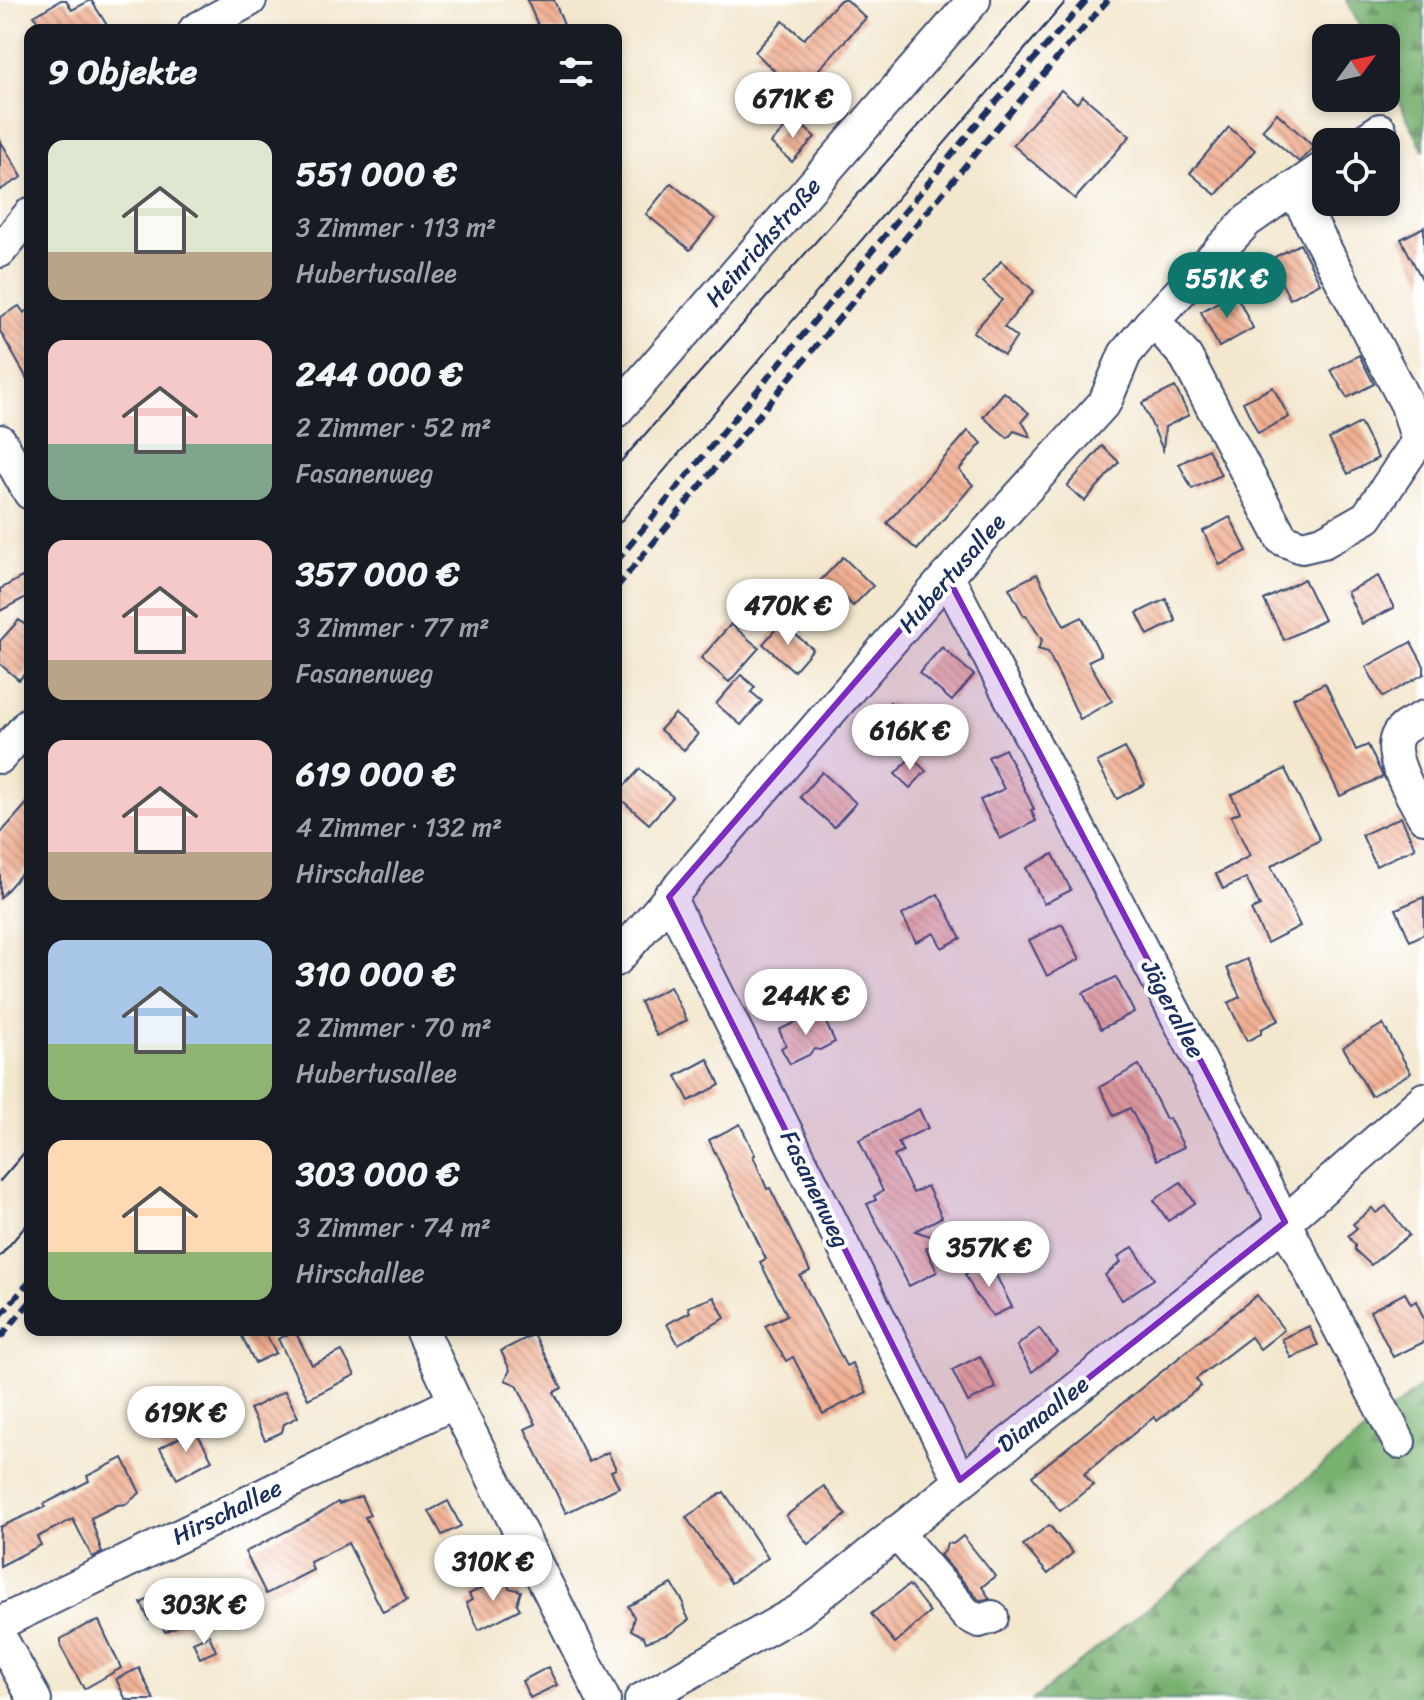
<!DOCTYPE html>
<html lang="de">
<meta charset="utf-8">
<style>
:root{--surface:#171b24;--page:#242831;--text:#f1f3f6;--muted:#9ea1a6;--accent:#0f766e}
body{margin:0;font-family:Sriracha,sans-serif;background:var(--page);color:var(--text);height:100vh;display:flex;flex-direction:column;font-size:30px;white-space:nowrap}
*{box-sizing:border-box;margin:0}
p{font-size:26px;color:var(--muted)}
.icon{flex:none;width:44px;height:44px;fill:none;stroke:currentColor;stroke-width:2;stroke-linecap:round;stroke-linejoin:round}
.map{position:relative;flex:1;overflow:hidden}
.side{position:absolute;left:24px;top:24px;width:598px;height:1312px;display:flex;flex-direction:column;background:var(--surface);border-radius:16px;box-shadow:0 4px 12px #0003}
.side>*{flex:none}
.needle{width:52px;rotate:57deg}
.tools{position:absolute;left:1312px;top:24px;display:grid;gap:16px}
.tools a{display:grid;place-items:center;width:88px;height:88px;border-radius:16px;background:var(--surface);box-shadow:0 4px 12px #0003;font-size:40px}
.price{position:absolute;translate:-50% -68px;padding:0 18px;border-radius:28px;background:#fff;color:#222;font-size:26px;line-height:52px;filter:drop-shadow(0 2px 4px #0008)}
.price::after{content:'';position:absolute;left:50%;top:48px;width:24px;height:18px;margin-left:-12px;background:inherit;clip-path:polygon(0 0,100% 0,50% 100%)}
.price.current{background:var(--accent);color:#fff}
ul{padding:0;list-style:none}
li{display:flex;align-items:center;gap:24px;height:200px;padding:0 24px}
li span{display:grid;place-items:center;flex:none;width:224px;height:160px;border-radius:16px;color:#555}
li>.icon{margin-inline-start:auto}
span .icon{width:96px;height:96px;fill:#fffc;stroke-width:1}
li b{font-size:34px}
h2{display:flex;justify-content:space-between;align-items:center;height:96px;padding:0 24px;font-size:34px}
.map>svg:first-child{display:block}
</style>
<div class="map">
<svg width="1424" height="1700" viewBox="0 0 1424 1700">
<defs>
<pattern id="forest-firs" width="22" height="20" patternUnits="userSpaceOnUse" patternTransform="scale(2)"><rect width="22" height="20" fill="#78b16f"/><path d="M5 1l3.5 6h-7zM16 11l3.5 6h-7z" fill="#62905e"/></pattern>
<pattern id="building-back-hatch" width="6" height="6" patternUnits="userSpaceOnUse" patternTransform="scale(2)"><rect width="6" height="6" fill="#f1af92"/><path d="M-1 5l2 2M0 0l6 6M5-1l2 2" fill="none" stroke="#c28f7a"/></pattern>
</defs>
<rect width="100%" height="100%" fill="#fff"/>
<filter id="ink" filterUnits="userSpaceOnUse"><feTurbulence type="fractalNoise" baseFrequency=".0125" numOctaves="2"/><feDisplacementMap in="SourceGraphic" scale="16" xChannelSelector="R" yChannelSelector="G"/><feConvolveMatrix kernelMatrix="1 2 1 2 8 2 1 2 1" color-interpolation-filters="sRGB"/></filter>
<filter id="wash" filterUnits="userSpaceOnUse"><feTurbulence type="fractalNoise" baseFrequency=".006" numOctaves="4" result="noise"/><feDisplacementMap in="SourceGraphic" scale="32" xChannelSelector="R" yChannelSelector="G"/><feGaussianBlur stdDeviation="1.8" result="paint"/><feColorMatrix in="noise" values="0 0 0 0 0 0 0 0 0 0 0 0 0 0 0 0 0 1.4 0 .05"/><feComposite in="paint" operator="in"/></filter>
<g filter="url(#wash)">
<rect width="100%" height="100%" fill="#f3e7ce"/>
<g fill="url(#forest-firs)" stroke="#4a7066" stroke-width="2">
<path d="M1346,0H1424V151L1386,77V38H1366Z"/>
<path d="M1424,1384V1700H1033Z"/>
</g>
<g id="blocks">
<g fill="url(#building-back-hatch)">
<path d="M61,0H66L72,10L91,0L110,30H38L42,28L34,16Z"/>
<path d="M527,0H554L566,30H540Z"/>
<path d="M840,0H847L866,18L797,93L755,52L783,21L804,39Z"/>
<path d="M1061,90L1077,103L1083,96L1130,136L1075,199L1013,145Z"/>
<path d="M1277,113L1314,147L1299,162L1262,130Z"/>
<path d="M794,118L815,137L792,162L771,143Z"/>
<path d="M1229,127L1255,150L1216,195L1190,173Z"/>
<path d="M0,140L22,177L0,190Z"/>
<path d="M671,183L715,219L690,250L646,214Z"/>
<path d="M1424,227V283L1401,239Z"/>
<path d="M1300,244L1320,283L1290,299L1269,260Z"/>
<path d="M1001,261L1034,291L1004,327L1017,337L1004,355L973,332L1002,300L983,282Z"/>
<path d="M1235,292L1253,328L1219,347L1201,312Z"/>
<path d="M19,306L24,313L30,309V384L0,331V317Z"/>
<path d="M1359,355L1374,384L1347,398L1331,370Z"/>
<path d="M1175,387L1189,415L1165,427L1163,450L1142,403Z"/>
<path d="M1273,387L1289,417L1258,433L1243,402Z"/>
<path d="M1004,392L1029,413L1022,421L1031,437L1014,431L1008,438L983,417Z"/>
<path d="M1360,423L1378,458L1348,474L1329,439Z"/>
<path d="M968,431L982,443L959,470L973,485L917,550L887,523Z"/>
<path d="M1102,446L1119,462L1085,501L1067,486Z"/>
<path d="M1208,449L1221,475L1192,489L1179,464Z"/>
<path d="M1230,517L1247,551L1220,565L1203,531Z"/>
<path d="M843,557L873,586L853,606L845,598L839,604L825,591L827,588L820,581Z"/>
<path d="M1037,574L1064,626L1082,617L1101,655L1088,661L1112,701L1080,719L1048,652L1038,649L1042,640L1026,615L1024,616L1009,588Z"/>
<path d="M1378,576L1394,608L1362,624L1347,592Z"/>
<path d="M22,577L30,595L0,611V589Z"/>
<path d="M1304,579L1324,620L1284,640L1264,600Z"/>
<path d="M1166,599L1176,621L1148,635L1137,613Z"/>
<path d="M19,620L30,629V668L19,680L0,664V641Z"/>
<path d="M781,623L813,649L794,671L763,644Z"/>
<path d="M731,624L759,648L729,682L701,658Z"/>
<path d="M1411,642L1424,666V674L1383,697L1366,667Z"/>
<path d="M942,647L974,675L952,701L919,673Z"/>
<path d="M741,675L755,687L751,692L762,701L741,725L716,704Z"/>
<path d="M1325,683L1356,750L1368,745L1383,777L1340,796L1293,698Z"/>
<path d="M890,702L924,731L906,753L872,724Z"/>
<path d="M675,714L698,734L684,750L660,730Z"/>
<path d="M1125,748L1145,784L1117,799L1097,762Z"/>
<path d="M1005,749L1034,809L1031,810L1036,821L1000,839L980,800L1004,789L988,757Z"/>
<path d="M911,757L926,771L910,788L895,774Z"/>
<path d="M640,769L673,797L649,824L616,795Z"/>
<path d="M1285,769L1320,840L1271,866L1300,926L1267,943L1251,910L1260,906L1246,878L1223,889L1216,874L1250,856L1231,816L1240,812L1231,795Z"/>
<path d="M822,772L856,803L834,827L800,797Z"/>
<path d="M30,800V864L0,898V834Z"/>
<path d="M1401,817L1415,848L1376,866L1362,835Z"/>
<path d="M1053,854L1071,890L1044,904L1026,868Z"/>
<path d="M938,894L961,938L942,948L934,933L916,942L902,915Z"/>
<path d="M1424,897V934L1410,941L1396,909Z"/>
<path d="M1062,924L1080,959L1047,976L1029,940Z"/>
<path d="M1247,959L1279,1020L1261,1029V1034L1247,1041L1228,1003L1240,997L1227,968Z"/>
<path d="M1116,977L1134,1012L1101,1029L1083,993Z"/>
<path d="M670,987L687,1020L657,1036L640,1002Z"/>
<path d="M820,1010L835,1042L820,1050L814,1049L809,1055L790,1064L781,1048L786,1045L779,1030Z"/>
<path d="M1383,1024L1411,1073L1371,1096L1343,1047Z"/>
<path d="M708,1059L720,1085L689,1101L676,1076Z"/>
<path d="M1139,1065L1166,1119L1169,1118L1184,1147L1157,1160L1130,1108L1114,1116L1100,1087Z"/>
<path d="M919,1109L928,1128L898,1142L903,1152L894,1156L913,1193L927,1186L942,1217L915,1231L940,1239L926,1248L937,1272L909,1286L867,1204L876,1200L874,1196L883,1191L859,1140Z"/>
<path d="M740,1124L755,1155L753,1156L767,1189L770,1188L777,1202L810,1271L800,1276L846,1366L852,1363L867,1392L823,1414L793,1357L786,1361L765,1326L787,1315L760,1262L766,1259L709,1140Z"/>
<path d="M1181,1182L1195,1203L1168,1221L1154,1200Z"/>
<path d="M1386,1206L1409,1235L1371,1265L1355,1250V1245L1348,1236L1357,1228L1353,1224L1372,1208L1376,1213Z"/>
<path d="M1133,1247L1154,1279L1122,1300L1105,1275L1121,1262L1118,1257Z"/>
<path d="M989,1261L1012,1307L993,1316L976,1295L965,1274Z"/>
<path d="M1405,1293L1411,1304L1416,1301L1424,1319V1342L1393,1357L1370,1311Z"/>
<path d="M1257,1295L1284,1330L1260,1349L1251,1337L1196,1379L1201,1386L1157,1421L1154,1417L1084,1474L1093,1485L1060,1511L1032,1476Z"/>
<path d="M714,1297L725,1318L678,1344L667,1324L690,1312L688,1307Z"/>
<path d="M1309,1326L1318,1345L1291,1358L1282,1339Z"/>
<path d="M1039,1328L1057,1352L1032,1372L1017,1346Z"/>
<path d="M239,1330H264L276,1353L255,1363Z"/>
<path d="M295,1331L312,1365L342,1351L355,1375L308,1399L278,1339Z"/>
<path d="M534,1334L562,1388L554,1392L589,1462L608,1452L616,1469L611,1471L619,1487L566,1513L525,1429L536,1424L517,1385L505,1380L510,1370L501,1351Z"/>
<path d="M980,1356L996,1388L968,1402L952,1370Z"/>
<path d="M285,1391L298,1417L284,1424L282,1432L265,1440L250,1409Z"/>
<path d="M195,1429L212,1460L177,1479L160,1448Z"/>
<path d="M123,1458L140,1493L126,1504L117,1505L91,1518L102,1553L92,1557L73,1519L37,1537L41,1545L0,1566V1527L45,1507L44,1504L89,1481L87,1476Z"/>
<path d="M824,1486L846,1515L808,1544L786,1516Z"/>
<path d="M724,1492L768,1558L731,1583L686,1517Z"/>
<path d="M361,1496L370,1515L365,1517L407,1600L383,1612L348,1543L310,1562L313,1570L266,1594L245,1552L309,1520L338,1502L339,1504Z"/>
<path d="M448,1501L461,1526L442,1535L429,1511Z"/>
<path d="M1049,1525L1073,1553L1048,1574L1023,1545Z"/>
<path d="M963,1536L995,1576L982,1587L990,1599L979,1600L940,1555L945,1551L947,1543L953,1544Z"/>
<path d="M498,1580L500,1583L506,1581L509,1588L521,1591L517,1604L520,1609L479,1630L466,1603L472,1600L469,1594Z"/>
<path d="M672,1584L684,1603L683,1607L689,1620L669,1634L646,1642L644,1637L631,1630L634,1617L628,1606Z"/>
<path d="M909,1585L930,1612L895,1643L871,1614Z"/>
<path d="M169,1589L186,1622L165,1632L157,1616L149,1620L141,1603Z"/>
<path d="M99,1621L121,1668L84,1689L61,1647V1639L86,1625Z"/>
<path d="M209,1635L216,1651L200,1658L193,1642Z"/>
<path d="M548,1667L557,1685L530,1698L522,1681Z"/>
<path d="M139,1668L154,1700H126L116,1679Z"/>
</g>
</g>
</g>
<g filter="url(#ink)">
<use href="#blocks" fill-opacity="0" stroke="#3b4b6f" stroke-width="2"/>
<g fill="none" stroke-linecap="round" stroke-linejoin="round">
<g stroke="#3b4b6f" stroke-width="36">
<g id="minor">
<path d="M195,30L250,0"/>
<path d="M1362,142L1380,130"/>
<path d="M0,251L30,214"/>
<path d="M1150,324L1164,332L1186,357L1282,539L1302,547L1323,542L1367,517L1418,441L1407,405L1293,188"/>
<path d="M616,411L974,0"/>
<path d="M0,441L30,493"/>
<path d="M947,576L1399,1442"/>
<path d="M1424,717C1415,722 1403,726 1398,735C1386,756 1414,798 1424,817"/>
<path d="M0,757L30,723"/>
<path d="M669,897L960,1480"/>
<path d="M616,960L947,576L1105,402L1125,354L1150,324L1247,221L1326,166"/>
<path d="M422,1330L459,1410L604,1700"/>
<path d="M896,1532L967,1615L979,1621L992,1617"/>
<path d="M0,1623L455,1402"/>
<path d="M0,1637L35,1700"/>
<path d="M641,1700L799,1611L1285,1222L1424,1099"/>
</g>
</g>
<use href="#minor" stroke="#fff" stroke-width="32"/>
<g stroke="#1b2f5e" stroke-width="2">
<path d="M616,467L1030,0"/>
<path d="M616,527L1067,0"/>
<path d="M0,1181L30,1146"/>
<path d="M0,1256L30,1221"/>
</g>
<g stroke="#1b2f5e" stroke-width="6" stroke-dasharray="12 6" stroke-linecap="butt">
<path d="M616,562L980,120L1087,0"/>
<path d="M616,588L993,132L1108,0"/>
<path d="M0,1316L30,1281"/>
<path d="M0,1338L30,1302"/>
</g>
</g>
</g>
<path fill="#7b2cbf" fill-opacity="0.2" stroke="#7b2cbf" stroke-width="6" stroke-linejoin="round" d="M947,576L1285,1222L960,1480L669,897Z"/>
<g text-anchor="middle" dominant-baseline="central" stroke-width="8" stroke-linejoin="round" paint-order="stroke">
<g font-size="24" fill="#1b2f5e" stroke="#fff">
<text transform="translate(763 242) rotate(-49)">Heinrichstraße</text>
<text transform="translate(952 573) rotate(-49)">Hubertusallee</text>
<text transform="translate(1173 1009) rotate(62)">Jägerallee</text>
<text transform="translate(815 1189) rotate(64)">Fasanenweg</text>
<text transform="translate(1043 1414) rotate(-38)">Dianaallee</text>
<text transform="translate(227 1512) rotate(-26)">Hirschallee</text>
</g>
</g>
</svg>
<div class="tools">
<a><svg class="needle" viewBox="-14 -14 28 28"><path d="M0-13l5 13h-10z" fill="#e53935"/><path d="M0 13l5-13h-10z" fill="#9ea1a6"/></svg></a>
<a><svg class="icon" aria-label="locate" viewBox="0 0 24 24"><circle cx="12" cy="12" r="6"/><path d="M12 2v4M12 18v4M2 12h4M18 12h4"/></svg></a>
</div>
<b class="price" style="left:793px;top:140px">671K €</b>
<b class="price current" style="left:1227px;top:320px">551K €</b>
<b class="price" style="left:788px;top:647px">470K €</b>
<b class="price" style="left:910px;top:772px">616K €</b>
<b class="price" style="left:806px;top:1037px">244K €</b>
<b class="price" style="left:989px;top:1289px">357K €</b>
<b class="price" style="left:186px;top:1454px">619K €</b>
<b class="price" style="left:493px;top:1603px">310K €</b>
<b class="price" style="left:204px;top:1646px">303K €</b>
<section class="side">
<h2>9 Objekte<svg class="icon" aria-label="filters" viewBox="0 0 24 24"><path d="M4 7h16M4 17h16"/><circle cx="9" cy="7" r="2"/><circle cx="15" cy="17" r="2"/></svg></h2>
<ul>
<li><span style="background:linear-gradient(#dfe7d0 70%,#b9a48a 0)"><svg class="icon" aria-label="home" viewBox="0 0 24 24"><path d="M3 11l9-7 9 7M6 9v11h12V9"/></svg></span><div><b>551 000 €</b><p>3 Zimmer · 113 m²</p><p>Hubertusallee</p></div></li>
<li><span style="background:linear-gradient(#f6c9c9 65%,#7fa58c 0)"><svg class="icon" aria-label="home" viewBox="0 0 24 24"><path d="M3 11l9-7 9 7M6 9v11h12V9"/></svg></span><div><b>244 000 €</b><p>2 Zimmer · 52 m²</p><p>Fasanenweg</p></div></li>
<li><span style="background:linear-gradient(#f6c9c9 75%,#b9a48a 0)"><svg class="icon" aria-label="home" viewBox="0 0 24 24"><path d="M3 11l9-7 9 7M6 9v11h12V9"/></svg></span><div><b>357 000 €</b><p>3 Zimmer · 77 m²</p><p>Fasanenweg</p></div></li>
<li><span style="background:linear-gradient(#f6c9c9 70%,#b9a48a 0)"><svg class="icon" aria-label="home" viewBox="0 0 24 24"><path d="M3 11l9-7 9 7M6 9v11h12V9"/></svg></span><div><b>619 000 €</b><p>4 Zimmer · 132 m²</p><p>Hirschallee</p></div></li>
<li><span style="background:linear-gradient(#a9c7e8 65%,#8fb573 0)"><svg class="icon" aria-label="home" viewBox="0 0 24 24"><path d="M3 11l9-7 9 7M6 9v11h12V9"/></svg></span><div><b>310 000 €</b><p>2 Zimmer · 70 m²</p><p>Hubertusallee</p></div></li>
<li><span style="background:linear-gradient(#ffd9b3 70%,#8fb573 0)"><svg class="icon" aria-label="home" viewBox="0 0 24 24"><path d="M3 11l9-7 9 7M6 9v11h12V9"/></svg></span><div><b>303 000 €</b><p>3 Zimmer · 74 m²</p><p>Hirschallee</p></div></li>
</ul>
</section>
</div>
